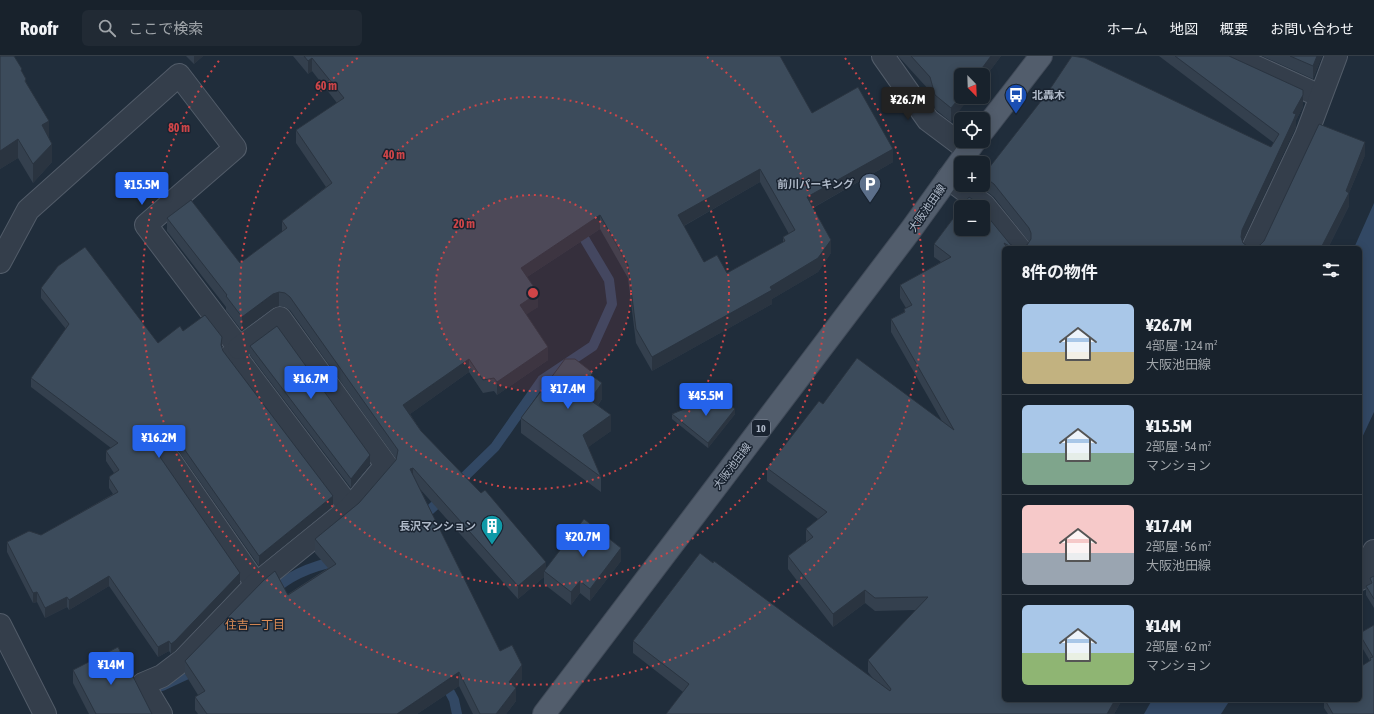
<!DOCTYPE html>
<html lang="ja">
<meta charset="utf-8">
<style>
:root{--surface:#18222c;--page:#212a34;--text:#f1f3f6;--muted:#9fa4a9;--line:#363f48;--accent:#2563eb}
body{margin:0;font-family:"Asap Condensed","Noto Sans JP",sans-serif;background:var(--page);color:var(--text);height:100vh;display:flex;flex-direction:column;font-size:15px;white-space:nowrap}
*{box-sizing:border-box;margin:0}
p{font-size:13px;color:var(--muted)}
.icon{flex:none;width:22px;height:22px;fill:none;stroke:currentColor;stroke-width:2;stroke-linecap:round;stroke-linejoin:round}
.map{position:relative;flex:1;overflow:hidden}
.sheet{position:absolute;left:1002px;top:190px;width:360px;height:456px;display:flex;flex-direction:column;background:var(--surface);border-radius:6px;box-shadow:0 2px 10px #0003,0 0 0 1px var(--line)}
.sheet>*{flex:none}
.needle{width:26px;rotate:157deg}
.fabs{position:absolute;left:954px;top:12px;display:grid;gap:8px}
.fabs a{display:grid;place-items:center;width:36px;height:36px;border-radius:6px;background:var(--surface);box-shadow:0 2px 10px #0003,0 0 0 1px var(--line);font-size:20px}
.price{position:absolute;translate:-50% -34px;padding:0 9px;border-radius:4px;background:var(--accent);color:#fff;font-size:13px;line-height:26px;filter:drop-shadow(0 1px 2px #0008)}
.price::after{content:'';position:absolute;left:50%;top:24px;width:12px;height:9px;margin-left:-6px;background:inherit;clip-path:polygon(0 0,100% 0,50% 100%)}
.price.on{background:#222;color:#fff}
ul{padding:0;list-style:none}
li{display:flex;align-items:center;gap:12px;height:100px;padding:0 20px}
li+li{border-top:1px solid var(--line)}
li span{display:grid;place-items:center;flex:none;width:112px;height:80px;border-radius:6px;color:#555}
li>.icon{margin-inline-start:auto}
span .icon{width:48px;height:48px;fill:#fffc;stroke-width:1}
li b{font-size:17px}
h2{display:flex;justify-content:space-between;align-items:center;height:48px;padding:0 20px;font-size:17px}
header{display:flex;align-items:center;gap:24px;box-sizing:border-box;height:56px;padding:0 20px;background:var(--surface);border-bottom:1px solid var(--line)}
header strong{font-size:19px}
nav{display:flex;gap:22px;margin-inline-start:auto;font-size:14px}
.search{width:280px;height:36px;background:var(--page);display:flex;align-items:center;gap:10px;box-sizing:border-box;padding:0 14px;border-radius:6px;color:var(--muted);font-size:15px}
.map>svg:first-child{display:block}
</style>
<header>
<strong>Roofr</strong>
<div class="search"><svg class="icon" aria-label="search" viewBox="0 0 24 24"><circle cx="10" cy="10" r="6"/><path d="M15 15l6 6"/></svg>ここで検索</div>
<nav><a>ホーム</a><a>地図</a><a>概要</a><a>お問い合わせ</a></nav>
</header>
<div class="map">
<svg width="1374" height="658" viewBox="0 0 1374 658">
<rect width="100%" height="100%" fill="#202d3b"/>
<g fill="#324864">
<path d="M1374,147V356L1360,386V192H1354Z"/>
<path d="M1152,644H1230L1221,658H1144Z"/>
</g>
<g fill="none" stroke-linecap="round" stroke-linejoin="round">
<g stroke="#324864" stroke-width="10">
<path d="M455,430L495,391L542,324L593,290L612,248L609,224L578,172"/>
<path d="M420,463L444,441"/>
<path d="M272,536C289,519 313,510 337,505"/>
<path d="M444,625L454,644L457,658"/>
<path d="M162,630L190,617L195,613"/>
</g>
<g stroke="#525c69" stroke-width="24">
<g id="minor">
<path d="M883,0L928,64L968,94"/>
<path d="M1232,0L1320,40"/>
<path d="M948,122L984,149L1019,192"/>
<path d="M1253,192L1306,80L1336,0"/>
<path d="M0,206L28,154L179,19L235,92L146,169L239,292L233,297L350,452"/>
<path d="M170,404L256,528"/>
<path d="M1360,523L1374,495"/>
<path d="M0,569L45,658"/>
<path d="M161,658L143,628L162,620L183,604L256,528L350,452L386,409L280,262L239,292"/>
</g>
</g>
<g stroke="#404a58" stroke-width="24">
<g id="major">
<path d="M983,75L1041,0"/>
<path d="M544,658L910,175L975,85"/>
</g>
</g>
<use href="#minor" stroke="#343e4b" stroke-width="22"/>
<use href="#major" stroke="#525d6c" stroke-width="22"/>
</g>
<g fill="#34404e" fill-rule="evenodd">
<path d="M0,0L22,16L49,82L52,106L33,127L18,102L0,113Z"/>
<path d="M186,0H203L194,8Z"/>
<path d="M293,0H780L812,57L893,106L813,152L831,197L818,216L772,243V248L652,315L636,287L628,222L600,173L527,221L538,251L526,258L548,304L497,339L494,335L483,337L469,316L410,358L421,375L546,512L621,505L590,545L580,537L571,549L544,528V521L518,543L420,433L500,595L522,623L516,631V645L506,658H473L459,630L417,658H198L195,654V641L198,639L185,618V605L328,512L315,497V483L359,447L396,403L290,254L285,251L279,250L273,252L242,275L226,254V251L167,175V162L240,207L282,176V165L326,131L296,87V74L337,47L312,15L308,18ZM760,126L789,178L783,181V186L727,217L704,206L684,170Z"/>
<path d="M898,0H1001L983,24V19L951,66L935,53L930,35Z"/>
<path d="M1159,0H1229L1303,46V51L1296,64V71L1294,75L1242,185L1243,187L1247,190L1254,192L1260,189L1365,99L1349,137V150L1328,192H1004V644H1122L1114,658H666L683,636L633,597V585L874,624L868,616V604L916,554L875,555L865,547L833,571L788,513V500L806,486V473L818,463L767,425V412L823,348L942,365L891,276V263L904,256V253L906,252L900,242V229L941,206L934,201V188L961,152L1015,191L1021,192L1027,189L1029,186L994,141L984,133L985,117L1271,91L1274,87Z"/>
<path d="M1262,0H1322L1313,23Z"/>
<path d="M41,232L158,287L183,275L222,291V292L223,295L333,450L259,510L180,397L176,393L169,392L163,394L159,398L160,401L240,527L175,595L171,598L169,595L158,601L109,530L69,554L67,551L45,562L37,546L33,547L7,496V486L41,479L113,438L109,432V422L114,417L106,405V395L111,392L31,331V322L66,273L41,242Z"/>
<path d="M250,290L370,408L351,432L250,299Z"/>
<path d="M593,320L602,343L598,349L611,375L588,391L601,421V436L521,377V362Z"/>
<path d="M703,350L735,358L708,392L672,363V358Z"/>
<path d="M1374,520V552L1366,539V530L1370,528V522Z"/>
<path d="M1374,569V658H1328L1324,652V644H1360L1370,605L1360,588V577Z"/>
<path d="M73,614L152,658H89L73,627Z"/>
</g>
<g fill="#2a3440">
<path d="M194,0H203L194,8Z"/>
<path d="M991,0H1001L983,24V19H977Z"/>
<path d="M1317,0H1322L1313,23V10Z"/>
<path d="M312,2V15L308,18V5Z"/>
<path d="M1303,34V51L1296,64V71L1294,75L1242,187L1241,181L1242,174Z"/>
<path d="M961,40V41H970L951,66V52Z"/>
<path d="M49,65V83L42,69Z"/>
<path d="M18,83V102L0,113V95Z"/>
<path d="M1365,86V99L1349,137V150L1328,192H1322V190L1346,135Z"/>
<path d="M52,88V106L33,127V108Z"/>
<path d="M893,93V106L807,155V141Z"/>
<path d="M760,113V126L678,173V159Z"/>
<path d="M600,159V173L521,225V212Z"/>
<path d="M831,184V197L818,216L772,243V248L652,315V301L770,231Z"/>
<path d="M279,236V250L273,252L242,275V261L273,238Z"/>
<path d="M538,237V251L520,263V249Z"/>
<path d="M222,281V291L221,298V289Z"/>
<path d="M548,291V304L497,339V326Z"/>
<path d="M469,303V316L403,363V349Z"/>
<path d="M602,327V343L590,359V344Z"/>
<path d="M735,353V358L708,392V387Z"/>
<path d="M611,359V375L583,395V379Z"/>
<path d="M169,382V392L163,394L159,398L158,395L159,388L163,384Z"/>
<path d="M370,399V408L351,432V423Z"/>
<path d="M413,412V425L410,413Z"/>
<path d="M333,440V450L259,510V500Z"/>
<path d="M621,492V505L590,545V533Z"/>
<path d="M546,506V517L544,515V521L518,543V530Z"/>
<path d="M240,517V527L175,595L171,598V588Z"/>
<path d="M109,520V530L69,554V544Z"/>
<path d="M580,525V537L571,549V536Z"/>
<path d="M865,534V547L833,571V558Z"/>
<path d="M37,536V546L33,547V537Z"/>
<path d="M67,541V551L45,562V552Z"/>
<path d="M169,585V595L158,601V591Z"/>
<path d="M522,609V623L509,640V626Z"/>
<path d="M459,616V630L417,658H397Z"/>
<path d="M516,632V645L506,658H496Z"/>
<path d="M1115,644H1122L1114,658H1107Z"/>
</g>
<g fill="#3c4b5b" stroke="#2a3440" fill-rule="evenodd">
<path d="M0,0H14L22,13L21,14L26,23L25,25L49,65L42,69L52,88L33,108L18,83L0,95Z"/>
<path d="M304,0H780L812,57L858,31L893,93L807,141L831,184L818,202L770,231L772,234L652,301L636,273L628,209L600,159L521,212L538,237L520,249L548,291L497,326L494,322L483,324L469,303L403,349L421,375L481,437L485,434L546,506L518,530L413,412L410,413L500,595L512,589L522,609L509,626L516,632L496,658H480L459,616L397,658H207L195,641L205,635L185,605L264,524L275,515L288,539L336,508L315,483L359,447L396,404L398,394L290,241L285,237L279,236L273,238L242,261L226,240L227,239L167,162L191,144L240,207L287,172L282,165L332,127L296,74L344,42L312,2L308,5ZM760,113L795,174L783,181L785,185L727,217L717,199L704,206L678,159Z"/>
<path d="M911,0H991L977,19H961V40L951,52L935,39L930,21Z"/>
<path d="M1072,0L1085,2L1271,91L1279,78L1175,0H1229L1303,34V39L1293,57L1296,58L1294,63L1242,174L1241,181L1243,187L1247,190L1254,192L1260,189L1264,185L1319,68L1365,86L1346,135L1349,137L1322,190L1325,191L1324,192H1013L1004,187L1007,192H1004V644H1115L1107,658H666L689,628L633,585L700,497L713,507L714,505L890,635L891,633L868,604L928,541L875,542L865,534L833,558L788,500L813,481L806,473L827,456L767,412L819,345L823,348L857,302L954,374L891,263L905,256L904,253L912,249L900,229L951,201L934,188L961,152V173H983V155L1010,188L1015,191L1021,192L1027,189L1031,183V177L1029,172L994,128L984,121L986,118L985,117L1048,36Z"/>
<path d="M1290,0H1317L1313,10Z"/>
<path d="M969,141L975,145L980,151H961Z"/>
<path d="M85,191L158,287L180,270L183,275L205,259L222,281L221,289L223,295L333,440L259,500L180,387L176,383L169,382L163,384L159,388L158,395L160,401L240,517L175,585L171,588L169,585L158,591L109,520L69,544L67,541L45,552L37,536L33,537L7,486L29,475L41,479L118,436L109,422L110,420L119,414L106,395L118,387L31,322L69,268L41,232L58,210Z"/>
<path d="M277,270L370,399L351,423L250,290Z"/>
<path d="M565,303H575L593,317L591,319L602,327L590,344L611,359L583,379L601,421L521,362Z"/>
<path d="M714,336L735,353L708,387L672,358L699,347L703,350Z"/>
<path d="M584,463L621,492L590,533L580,525L571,536L544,515Z"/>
<path d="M1374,520V543L1366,530L1372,527L1370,522Z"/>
<path d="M1374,569V658H1333L1325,644H1360V611L1371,604L1370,602L1373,601L1360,579V577Z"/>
<path d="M118,591L152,658H96L73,614Z"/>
</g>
<circle cx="533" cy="237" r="98" fill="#ce4548" fill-opacity=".12"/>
<g fill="none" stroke="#ce4548" stroke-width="2" stroke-dasharray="2 4">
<circle cx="533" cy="237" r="98"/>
<circle cx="533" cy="237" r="196"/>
<path d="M707 1A293 293 0 1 1 359 1"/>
<path d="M845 2A391 391 0 1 1 221 2"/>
</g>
<defs>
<g id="bus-pin" transform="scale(1.15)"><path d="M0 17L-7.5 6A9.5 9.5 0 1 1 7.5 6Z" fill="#1a4fb4" stroke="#192330"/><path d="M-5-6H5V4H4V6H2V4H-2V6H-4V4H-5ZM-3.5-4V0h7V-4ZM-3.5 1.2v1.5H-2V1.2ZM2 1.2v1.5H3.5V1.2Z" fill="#fff"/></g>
<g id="parking-pin" transform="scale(1.15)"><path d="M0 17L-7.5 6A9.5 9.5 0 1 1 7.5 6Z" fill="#5c6f8a" stroke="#192330"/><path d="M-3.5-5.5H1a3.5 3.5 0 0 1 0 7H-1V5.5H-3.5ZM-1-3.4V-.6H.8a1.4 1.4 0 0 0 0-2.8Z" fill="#fff"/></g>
<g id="building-pin" transform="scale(1.15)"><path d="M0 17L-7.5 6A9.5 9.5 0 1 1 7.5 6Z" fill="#0f9aa8" stroke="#192330"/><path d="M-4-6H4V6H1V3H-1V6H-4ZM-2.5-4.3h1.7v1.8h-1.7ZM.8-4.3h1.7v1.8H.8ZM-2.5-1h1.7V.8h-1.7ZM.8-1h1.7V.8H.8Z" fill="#fff"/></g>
</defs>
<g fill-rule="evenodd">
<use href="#bus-pin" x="1016" y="39"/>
<use href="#parking-pin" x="870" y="128"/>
<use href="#building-pin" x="492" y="470"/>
</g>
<g text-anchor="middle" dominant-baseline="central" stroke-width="3" stroke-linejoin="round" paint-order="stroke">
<rect fill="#192330" stroke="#828c9a" stroke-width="1" x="752" y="364" width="18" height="16" rx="3"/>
<g font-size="10" font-weight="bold" fill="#afb9c8">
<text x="761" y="372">10</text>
</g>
<g font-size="11" font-weight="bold" fill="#afb9c8" stroke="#192330" text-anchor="end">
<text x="1032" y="39" text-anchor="start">北轟木</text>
<text x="854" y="128">前川パーキング</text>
<text x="476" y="470">長沢マンション</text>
</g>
<g font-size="11" fill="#afb9c8" stroke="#192330">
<text transform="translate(927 152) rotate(-55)">大阪池田線</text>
<text transform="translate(732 410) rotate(-53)">大阪池田線</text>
</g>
<g font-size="12" fill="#db8c56" stroke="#192330">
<text x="255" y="569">住吉一丁目</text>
</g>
</g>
<circle cx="533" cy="237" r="6" fill="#ce4548" stroke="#192330" stroke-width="2"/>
<g font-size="12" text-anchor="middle" font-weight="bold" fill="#ce4548" stroke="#192330" stroke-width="3" stroke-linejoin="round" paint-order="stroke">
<text x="326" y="34">60 m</text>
<text x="179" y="76">80 m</text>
<text x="394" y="103">40 m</text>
<text x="464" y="172">20 m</text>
</g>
</svg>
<div class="fabs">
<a><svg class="needle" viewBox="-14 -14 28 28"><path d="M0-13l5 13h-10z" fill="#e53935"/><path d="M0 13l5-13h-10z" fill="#9fa4a9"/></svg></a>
<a><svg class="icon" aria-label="locate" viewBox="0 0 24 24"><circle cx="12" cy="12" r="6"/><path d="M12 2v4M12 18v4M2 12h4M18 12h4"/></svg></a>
<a>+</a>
<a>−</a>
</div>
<b class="price on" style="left:908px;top:65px">¥26.7M</b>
<b class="price" style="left:142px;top:150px">¥15.5M</b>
<b class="price" style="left:311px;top:344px">¥16.7M</b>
<b class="price" style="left:568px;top:354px">¥17.4M</b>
<b class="price" style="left:706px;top:361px">¥45.5M</b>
<b class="price" style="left:159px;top:403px">¥16.2M</b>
<b class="price" style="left:583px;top:502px">¥20.7M</b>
<b class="price" style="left:111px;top:630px">¥14M</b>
<section class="sheet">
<h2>8件の物件<svg class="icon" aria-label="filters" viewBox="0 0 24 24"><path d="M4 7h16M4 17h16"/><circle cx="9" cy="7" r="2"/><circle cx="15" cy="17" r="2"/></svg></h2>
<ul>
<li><span style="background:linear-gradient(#a9c7e8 60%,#c2b280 0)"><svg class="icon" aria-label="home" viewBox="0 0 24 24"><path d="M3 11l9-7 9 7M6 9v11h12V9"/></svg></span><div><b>¥26.7M</b><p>4部屋 · 124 m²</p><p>大阪池田線</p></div></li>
<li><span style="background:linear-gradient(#a9c7e8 60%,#7fa58c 0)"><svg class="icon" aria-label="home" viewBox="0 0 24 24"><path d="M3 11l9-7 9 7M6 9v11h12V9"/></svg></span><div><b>¥15.5M</b><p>2部屋 · 54 m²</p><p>マンション</p></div></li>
<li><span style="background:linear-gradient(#f6c9c9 60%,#9aa5b1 0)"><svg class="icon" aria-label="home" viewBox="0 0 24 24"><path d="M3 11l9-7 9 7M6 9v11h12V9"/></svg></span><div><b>¥17.4M</b><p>2部屋 · 56 m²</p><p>大阪池田線</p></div></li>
<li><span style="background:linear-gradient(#a9c7e8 60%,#8fb573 0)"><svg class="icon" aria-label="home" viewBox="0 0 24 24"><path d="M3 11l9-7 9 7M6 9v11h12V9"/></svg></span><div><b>¥14M</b><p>2部屋 · 62 m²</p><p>マンション</p></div></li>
</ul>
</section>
</div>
